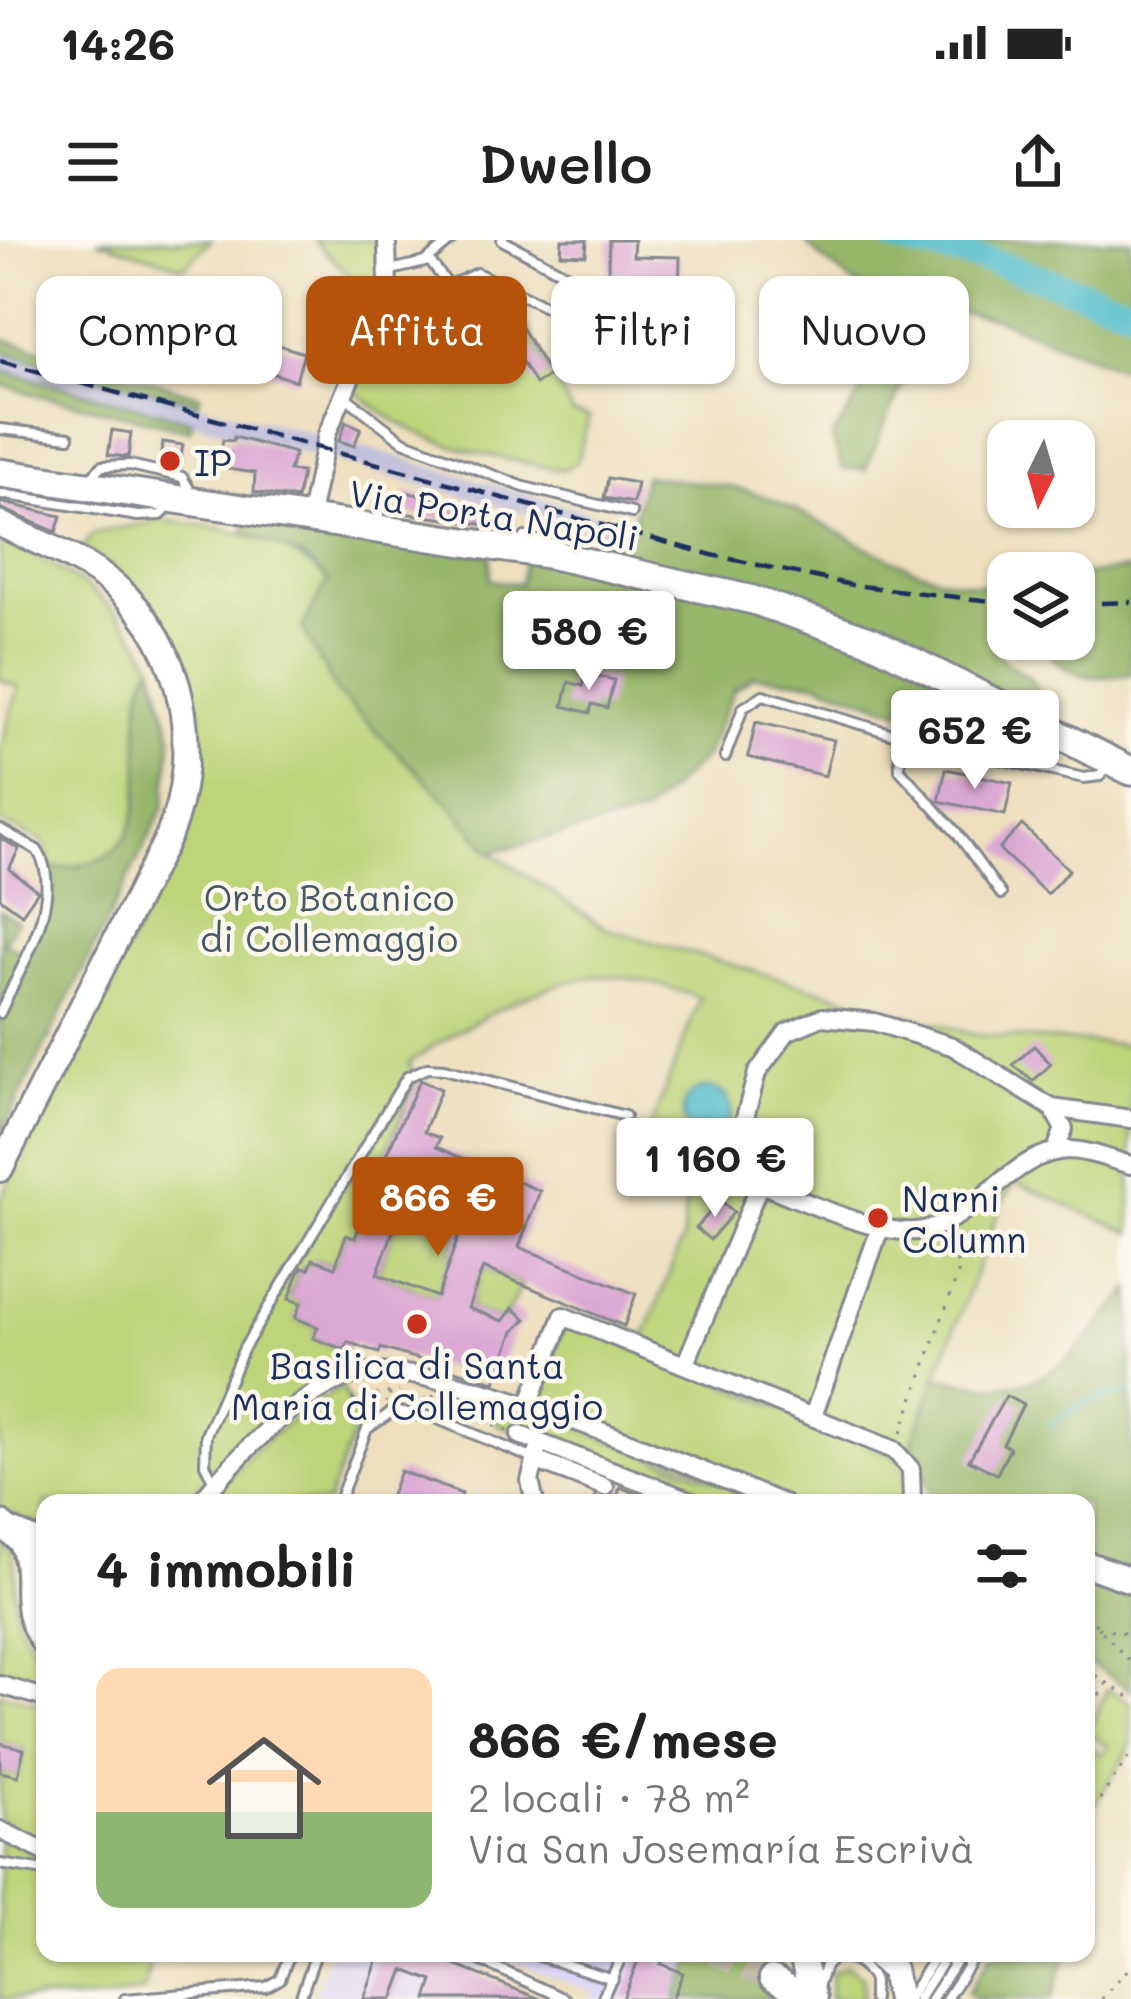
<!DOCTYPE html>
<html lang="it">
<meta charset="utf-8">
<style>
:root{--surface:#fff;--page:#f6f6f6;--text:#222;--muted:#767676;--accent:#b45309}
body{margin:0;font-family:Mali,sans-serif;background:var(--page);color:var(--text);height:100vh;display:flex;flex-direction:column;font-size:45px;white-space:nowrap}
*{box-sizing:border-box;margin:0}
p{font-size:39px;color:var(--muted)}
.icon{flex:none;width:66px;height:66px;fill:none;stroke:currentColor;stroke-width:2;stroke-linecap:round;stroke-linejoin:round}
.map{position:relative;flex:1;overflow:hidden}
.side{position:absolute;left:36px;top:1254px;width:1059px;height:468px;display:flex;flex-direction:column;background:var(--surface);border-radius:24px;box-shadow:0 3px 9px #0004}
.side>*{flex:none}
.guide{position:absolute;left:36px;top:36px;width:1059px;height:108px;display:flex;gap:24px}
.needle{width:78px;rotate:185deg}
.fabs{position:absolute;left:987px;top:180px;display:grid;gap:24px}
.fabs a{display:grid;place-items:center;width:108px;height:108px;border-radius:24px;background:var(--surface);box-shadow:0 3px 9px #0004;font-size:60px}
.price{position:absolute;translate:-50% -102px;padding:0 27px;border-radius:12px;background:#fff;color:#222;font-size:39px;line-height:78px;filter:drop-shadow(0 3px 6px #0008)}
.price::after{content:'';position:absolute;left:50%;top:72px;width:36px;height:27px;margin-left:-18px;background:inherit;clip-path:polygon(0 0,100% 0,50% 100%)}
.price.selected{background:var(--accent);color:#fff}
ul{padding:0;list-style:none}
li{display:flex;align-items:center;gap:36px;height:300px;padding:0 60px}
li span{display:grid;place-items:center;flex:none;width:336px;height:240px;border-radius:24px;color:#555}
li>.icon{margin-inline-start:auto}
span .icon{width:144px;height:144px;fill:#fffc;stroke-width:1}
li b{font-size:51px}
h2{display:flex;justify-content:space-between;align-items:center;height:144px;padding:0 60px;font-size:51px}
.pill{padding:0 42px;border-radius:24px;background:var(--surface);box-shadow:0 3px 9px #0004;font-size:42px;line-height:108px}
.pill.selected{background:var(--accent);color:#fff}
.status{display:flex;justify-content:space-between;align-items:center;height:84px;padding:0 60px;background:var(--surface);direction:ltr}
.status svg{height:33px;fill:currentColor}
header{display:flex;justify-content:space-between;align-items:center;height:156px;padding:0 60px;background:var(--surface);font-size:54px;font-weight:600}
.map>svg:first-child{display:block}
</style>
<div class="status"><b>14:26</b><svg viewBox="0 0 49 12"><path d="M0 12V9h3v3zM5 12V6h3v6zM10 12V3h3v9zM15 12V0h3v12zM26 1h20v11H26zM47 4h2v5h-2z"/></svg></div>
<header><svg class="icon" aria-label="menu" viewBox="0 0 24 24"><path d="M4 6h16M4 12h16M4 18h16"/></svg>Dwello<svg class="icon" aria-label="share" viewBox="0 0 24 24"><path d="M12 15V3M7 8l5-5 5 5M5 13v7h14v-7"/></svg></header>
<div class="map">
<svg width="1131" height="1759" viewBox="0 0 1131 1759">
<rect width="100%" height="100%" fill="#fbf7ec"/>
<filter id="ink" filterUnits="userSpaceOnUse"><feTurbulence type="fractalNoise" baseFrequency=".00833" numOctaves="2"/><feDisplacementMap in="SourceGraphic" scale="24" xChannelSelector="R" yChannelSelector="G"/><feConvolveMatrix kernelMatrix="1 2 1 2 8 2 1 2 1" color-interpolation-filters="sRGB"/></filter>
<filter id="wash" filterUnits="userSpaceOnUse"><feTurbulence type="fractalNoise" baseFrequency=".004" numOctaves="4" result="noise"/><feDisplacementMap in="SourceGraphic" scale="48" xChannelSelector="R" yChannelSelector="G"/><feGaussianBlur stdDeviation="2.7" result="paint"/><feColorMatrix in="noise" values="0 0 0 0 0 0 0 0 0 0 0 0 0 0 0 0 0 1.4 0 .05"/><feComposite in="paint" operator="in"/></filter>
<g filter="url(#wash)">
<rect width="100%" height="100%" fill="#eddfbe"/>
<g fill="#ddd5f6">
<path d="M329,1713H488L470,1759H332L315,1753Z"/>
<path d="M493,1713H694L676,1759H591L593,1753Z"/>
</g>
<path fill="#c2c1dc" d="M0,111L363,207L634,285L628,301L0,130Z"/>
<g fill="#bdd479" stroke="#6c826c" stroke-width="3">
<path d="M97,0H211L184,27Z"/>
<path d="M314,0H382L384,26L377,49L351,37Z"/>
<path d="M522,78L572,173L589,177L577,222L562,230C487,215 409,205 354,149L377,97L460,121Z"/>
<path d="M159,281C221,284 283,298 328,340L447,561L491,612L607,689L976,795L1131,805V993L1015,942L1001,965L912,1202L916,1221L620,1096L624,1086L645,1096L683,998L689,913L648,894L700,758C667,746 614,730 579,739C520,753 457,789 409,823L416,839L382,924L370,920L366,932L378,937L355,998L346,995L335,1027L314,1019L309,1029L301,1027L289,1058L301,1063L296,1079L318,1087L314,1098L345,1110L338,1128L243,1199L185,1263H45V1288L0,1269V960L184,597C227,485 187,365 82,308L94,293Z"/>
<path d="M0,299C64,330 120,358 153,425C109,480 192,627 53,628L42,601L0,582V508L19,447L0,440Z"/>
<path d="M400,973L459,995L437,1057L377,1034Z"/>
<path d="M483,1028L522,1044L503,1081L468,1068Z"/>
<path d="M565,1079L901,1218L909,1263H790L532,1165Z"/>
<path d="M342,1147L358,1181L327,1263H213C227,1222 305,1168 342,1147Z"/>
<path d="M503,1167L528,1169L776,1263H708L644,1233L496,1184Z"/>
<path d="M0,1297C25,1316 10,1345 16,1371C25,1409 45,1406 45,1453L0,1441Z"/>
<path d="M1108,1449L1131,1463V1507L1088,1575L1086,1505L1102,1515L1108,1506L1087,1492Z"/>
<path d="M0,1453L45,1465L43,1603L0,1581V1532L18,1535L24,1509L0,1503Z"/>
<path d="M0,1596L45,1617V1713H152L144,1750L107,1759H0Z"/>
<path d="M847,1726L863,1737V1759H830L832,1732Z"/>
</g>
<g fill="#96b669" stroke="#587264" stroke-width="3">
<path d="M804,0H1131V132L995,78L952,71L926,89L865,230L842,228L832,196C856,164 905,95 869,57C849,36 822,23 804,0Z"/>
<path d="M0,98L200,155L198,163L0,111Z"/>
<path d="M0,130L192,181L190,190L25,152L0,144Z"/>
<path d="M645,235C678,242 715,242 747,251C832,276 915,355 1008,344V397L996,402L993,413L1031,439L1064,507L1059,517L1028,515L816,442L754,436L734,450L705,517L643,575L491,612L447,561L337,453L302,388L328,340L304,318L244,292L246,280L491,315L490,340L520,344L524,320L597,315L602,294L628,301Z"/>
<path d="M1131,329V434C1111,436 1091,440 1072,432C1053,423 1045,401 1023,399H1074V336Z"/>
<path d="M153,425L172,496L164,567L0,896V670L17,681L4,702L28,715L44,680L53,628C192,627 109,480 153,425Z"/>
<path d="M1131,1049V1450L1086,1421V1263H934L912,1202L937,1137C1048,1163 1060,1128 1131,1049Z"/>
<path d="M694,1713H783L767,1759H676Z"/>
<path d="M992,1713H1067L1052,1759H976L968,1752Z"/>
</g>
<circle fill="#52becc" stroke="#367695" stroke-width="3" cx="707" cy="872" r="24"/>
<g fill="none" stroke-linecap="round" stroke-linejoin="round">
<path stroke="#52becc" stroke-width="4.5" d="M1050,1185L1086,1161L1131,1152"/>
<path stroke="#52becc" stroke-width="27" d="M894,0L991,21L1131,69"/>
</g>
<g id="blocks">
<g fill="#dca8d4" fill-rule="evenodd">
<path d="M562,0H587L586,15L561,14Z"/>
<path d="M609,0H634L633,16L680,17L679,60H654L655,35L608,33Z"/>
<path d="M478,47L490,72L410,108L403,94L409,91L405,83Z"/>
<path d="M521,87L550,135L535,144L506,95Z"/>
<path d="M230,90L304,113L296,141L222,117Z"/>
<path d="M346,182L361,188L354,206L339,201Z"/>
<path d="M112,190L131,193L128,217L108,215Z"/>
<path d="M234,197L295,213L289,231L302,232L297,259L254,252L255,233L228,229L230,213L221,211L223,200L233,201Z"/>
<path d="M163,202L183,205L179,228L159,223Z"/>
<path d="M608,238L637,243L633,263L604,258Z"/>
<path d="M406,252L490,273L488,285L403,273Z"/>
<path d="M0,262L61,276L56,292L0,268Z"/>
<path d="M586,433L614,440L607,468L592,464L590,473L563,466L569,442L583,446Z"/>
<path d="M756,482L834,500L825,536L748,517Z"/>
<path d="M946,529L1012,543L1005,575L939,561Z"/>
<path d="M1022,585L1069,630L1047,654L999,609Z"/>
<path d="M0,598L19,609L9,629L38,651L22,674L0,658Z"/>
<path d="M1034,806L1051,824L1033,841L1013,825Z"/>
<path d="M420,840L441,849L424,892L440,898L436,907L540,951L519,1007L636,1054L624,1086L483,1028L468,1068L503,1081L513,1068L526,1079L514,1091L495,1142L381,1108L379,1113L348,1102L345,1110L313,1098L318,1087L295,1078L301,1063L289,1059L298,1035L302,1027L309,1029L313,1019L335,1027L346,995L355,998L378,937L366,933L371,920L382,924ZM400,973L459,995L437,1057L377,1034Z"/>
<path d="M720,960L734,972L710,1000L696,988Z"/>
<path d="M1006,1156L1023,1165L1003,1204L1010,1208L997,1234L969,1220Z"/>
<path d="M400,1231L462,1254L459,1263H388Z"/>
<path d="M620,1247L661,1263L617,1257Z"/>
<path d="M0,1503L24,1509L18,1536L0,1532Z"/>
<path d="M380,1713H439L437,1718L540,1759H427L433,1741L404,1730L393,1759H364Z"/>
<path d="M641,1713H666L661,1724L683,1733L672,1759H623Z"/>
</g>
</g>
</g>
<g filter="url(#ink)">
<use href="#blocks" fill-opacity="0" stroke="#84878e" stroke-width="3"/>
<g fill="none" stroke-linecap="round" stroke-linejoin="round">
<path stroke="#c3bcab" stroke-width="24" stroke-dasharray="24 12" stroke-linecap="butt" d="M712,1713L772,1738"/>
<g stroke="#84878e" stroke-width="14">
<g id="lane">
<path d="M502,0L670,90"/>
<path d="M429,20L449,46L477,33L597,91"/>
<path d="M391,30L425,22L452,0"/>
<path d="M343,155L403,201L524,247L632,273"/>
<path d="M0,189L69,197"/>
<path d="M89,239L102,226L130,225L182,237L193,255"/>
<path d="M1,254L138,276L161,275L170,266"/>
<path d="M378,283L380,266"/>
<path d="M525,297L562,306"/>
<path d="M899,496L900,530L956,592L1001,654"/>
<path d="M725,517L743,468L763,455L910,499L1084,538L1100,536L1107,527"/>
<path d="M0,589L37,610C67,656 19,729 0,773"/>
<path d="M214,1242L205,1224L206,1195L244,1108L407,837L427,828L444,829L625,876"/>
<path d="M600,1260L609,1263"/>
<path d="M338,1263L367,1189L393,1171L433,1177L534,1219"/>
<path d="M0,1624L45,1631"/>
<path d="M464,1713L565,1759"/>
<path d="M529,1713L613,1739"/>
<path d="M889,1718L914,1713"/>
<path d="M809,1722C835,1710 858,1715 873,1740V1759"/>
<path d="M819,1744L825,1726L835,1717"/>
<path d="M125,1759L266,1747L280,1739L290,1713"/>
<path d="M300,1759L316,1713"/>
<path d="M602,1759L623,1713"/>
<path d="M908,1759L937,1713"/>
<path d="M918,1759L948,1713"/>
<path d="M931,1759L961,1713"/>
<path d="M946,1759L976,1713"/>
</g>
</g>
<g stroke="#84878e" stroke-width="22">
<g id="street">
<path d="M309,280L327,194L388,49L387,0"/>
<path d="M1052,868L1064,889L1055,912"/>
<path d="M1131,879L1052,868L952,806L874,782L822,777L787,792L757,833L740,896L742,934L749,940C793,955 872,995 916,991C975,986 1008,912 1068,910C1089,910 1111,920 1131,925"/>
<path d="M685,1125L760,944"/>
<path d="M528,1167L563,1076L894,1210L911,1229L912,1263"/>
<path d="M813,1176L881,986"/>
<path d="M520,1195L697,1263"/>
<path d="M535,1220L605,1247"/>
<path d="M199,1263C234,1220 299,1150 354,1135C438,1113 693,1229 783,1263"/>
<path d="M535,1263L530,1241L537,1214"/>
<path d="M7,1285L45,1301"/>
<path d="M16,1300C36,1340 8,1363 45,1411"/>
<path d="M0,1445L45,1458"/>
<path d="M0,1590L45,1612"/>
</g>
</g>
<g stroke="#84878e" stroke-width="30">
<g id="secondary">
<path d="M0,284C39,303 82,318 115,346C186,406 202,512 169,595L0,929"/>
<path d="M0,1283L45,1322"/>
<path d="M1086,1324L1131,1340"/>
<path d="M801,1713L814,1759"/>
<path d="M873,1713L893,1730L899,1759"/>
<path d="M772,1738L808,1759"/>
</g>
</g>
<g stroke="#84878e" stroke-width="33">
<path id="primary" d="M0,233L553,315L753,360L872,401L1131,531"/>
</g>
<g stroke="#84878e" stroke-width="3" stroke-dasharray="3 9" stroke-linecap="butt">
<path d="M432,1156L476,1172"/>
<path d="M351,1159L399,1151"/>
<path d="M353,1162C394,1147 431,1158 470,1174"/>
<path d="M497,1174L493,1185L507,1190"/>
<path d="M361,1176L358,1169L387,1162"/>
<path d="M901,1193L959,1031L955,1012L937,1003"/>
<path d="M1086,1374L1131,1423"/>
<path d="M1086,1386L1131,1394"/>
<path d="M1086,1429L1131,1458"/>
<path d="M1086,1476L1107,1443"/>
<path d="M1086,1579L1131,1514"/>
<path d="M1101,1759L1131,1726"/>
</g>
<use href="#lane" stroke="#fff" stroke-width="8"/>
<use href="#street" stroke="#fff" stroke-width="16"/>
<use href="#secondary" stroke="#fff" stroke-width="24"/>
<use href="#primary" stroke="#fff" stroke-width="27"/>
<g stroke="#1b2f5e" stroke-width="4.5" stroke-dasharray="18 9" stroke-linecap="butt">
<path d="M0,121L712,315L852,345L1008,363"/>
<path d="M1074,364L1131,362"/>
</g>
</g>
</g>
<g fill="#c8321e" stroke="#fbf7ec" stroke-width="4.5">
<circle cx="170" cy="221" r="12"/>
<circle cx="878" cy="978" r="12"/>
<circle cx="417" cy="1084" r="12"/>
</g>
<g text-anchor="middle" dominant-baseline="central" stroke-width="9" stroke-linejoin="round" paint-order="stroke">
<g font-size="36" fill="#1b2f5e" stroke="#fbf7ec" text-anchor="start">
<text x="194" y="221">IP</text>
<text x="902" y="957">Narni<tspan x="902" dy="41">Column</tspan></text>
<text x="417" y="1124" text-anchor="middle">Basilica di Santa<tspan x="417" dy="41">Maria di Collemaggio</tspan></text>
</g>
<g font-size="36" fill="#1b2f5e" stroke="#fbf7ec">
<text transform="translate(494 274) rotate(9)">Via Porta Napoli</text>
</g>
<g font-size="36" fill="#445865" stroke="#fbf7ec">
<text x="329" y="656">Orto Botanico<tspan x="329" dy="41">di Collemaggio</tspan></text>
</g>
</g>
</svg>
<div class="fabs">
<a><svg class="needle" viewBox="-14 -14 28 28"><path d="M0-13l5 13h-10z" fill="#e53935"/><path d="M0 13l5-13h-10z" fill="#767676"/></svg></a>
<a><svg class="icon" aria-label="layers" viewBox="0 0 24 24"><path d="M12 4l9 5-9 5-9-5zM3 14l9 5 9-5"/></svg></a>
</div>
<b class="price" style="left:589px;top:453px">580 €</b>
<b class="price" style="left:975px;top:552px">652 €</b>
<b class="price" style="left:715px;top:980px">1 160 €</b>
<b class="price selected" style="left:438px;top:1019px">866 €</b>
<div class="guide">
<a class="pill">Compra</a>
<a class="pill selected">Affitta</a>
<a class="pill">Filtri</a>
<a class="pill">Nuovo</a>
</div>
<section class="side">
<h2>4 immobili<svg class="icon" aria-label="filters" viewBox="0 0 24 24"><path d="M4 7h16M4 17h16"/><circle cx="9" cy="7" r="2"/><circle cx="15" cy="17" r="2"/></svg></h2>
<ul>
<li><span style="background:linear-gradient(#ffd9b3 60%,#8fb573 0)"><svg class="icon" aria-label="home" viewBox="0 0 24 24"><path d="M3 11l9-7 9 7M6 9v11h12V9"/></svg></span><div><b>866 €/mese</b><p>2 locali · 78 m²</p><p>Via San Josemaría Escrivà</p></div></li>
</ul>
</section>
</div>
